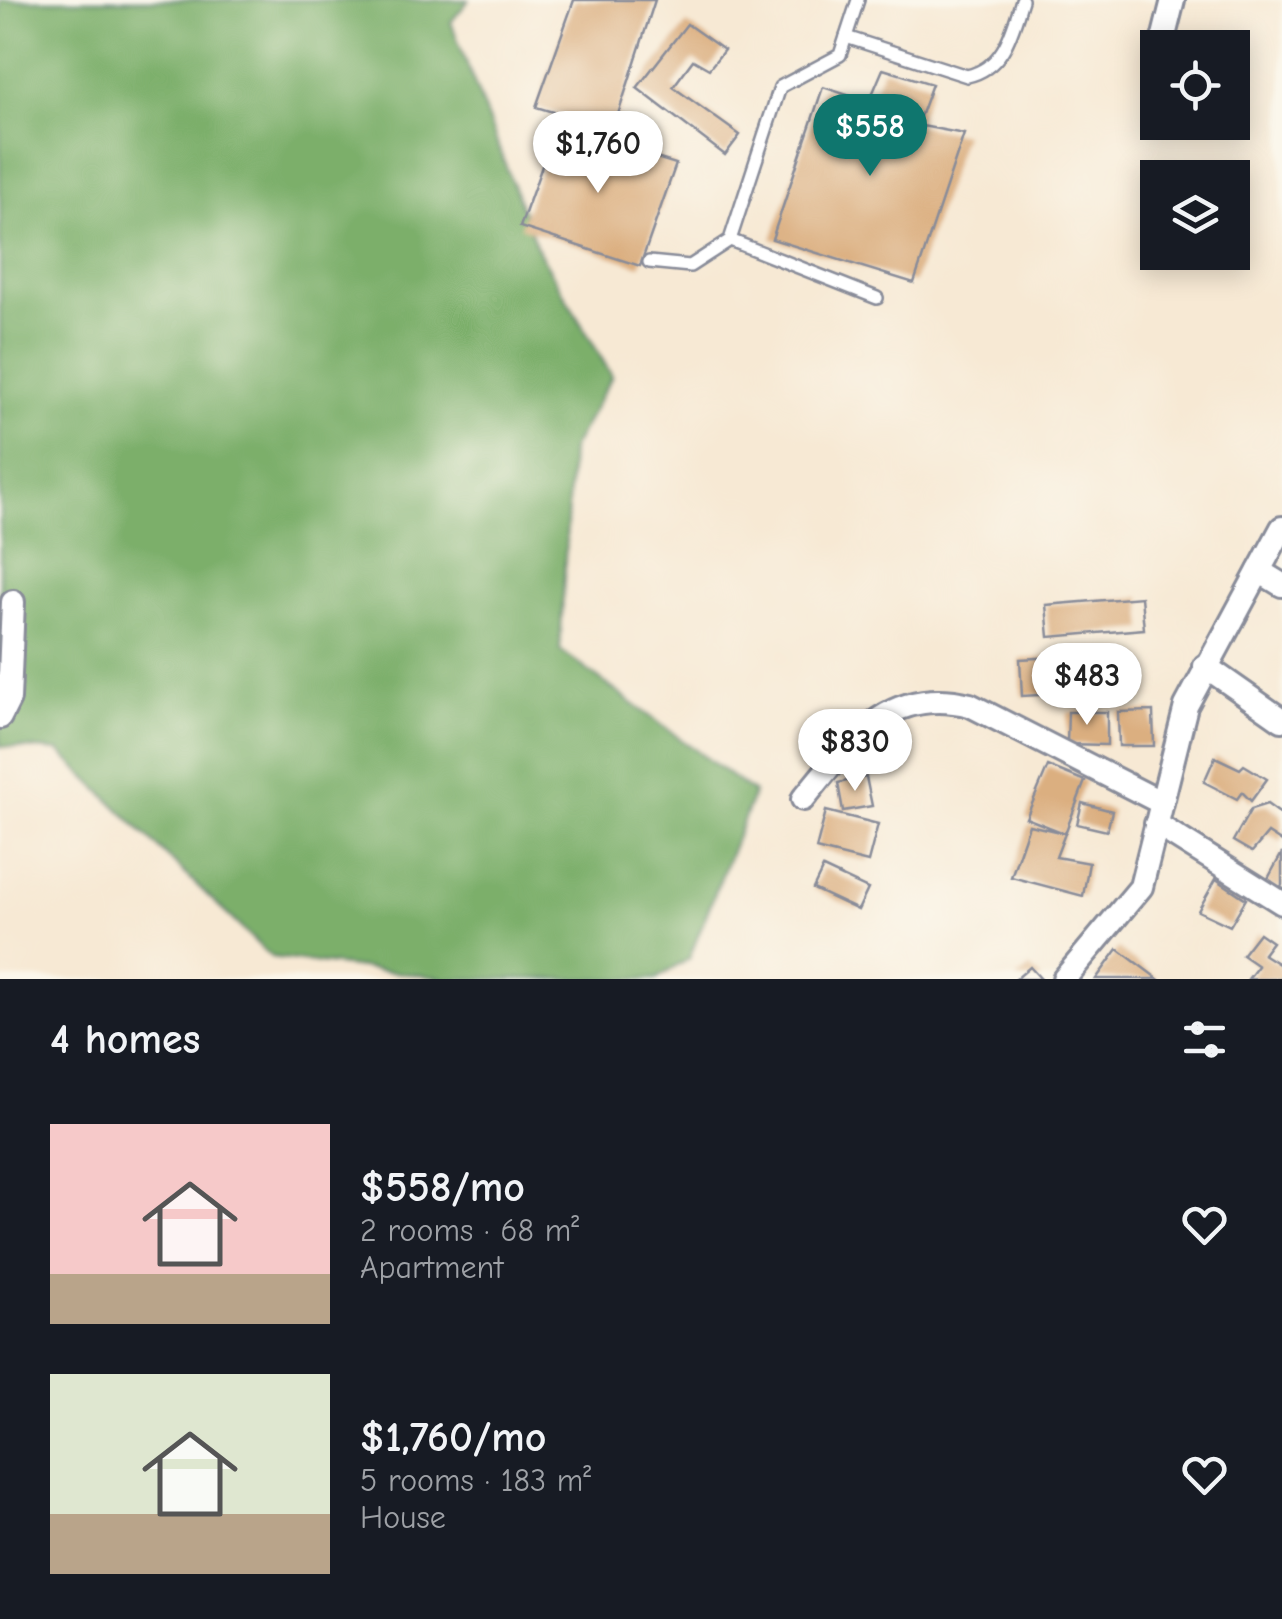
<!DOCTYPE html>
<meta charset="utf-8">
<style>
:root{--surface:#171b24;--page:#20242c;--text:#f1f3f6;--muted:#9ea1a6;--accent:#0f766e}
body{margin:0;font-family:"Comic Neue",sans-serif;background:var(--page);color:var(--text);height:100vh;display:flex;flex-direction:column;font-size:38px;white-space:nowrap}
*{box-sizing:border-box;margin:0}
p{font-size:32px;color:var(--muted)}
.icon{flex:none;width:55px;height:55px;fill:none;stroke:currentColor;stroke-width:2;stroke-linecap:round;stroke-linejoin:round}
.map{position:relative;height:979px;overflow:hidden}
.details{display:flex;flex-direction:column;background:var(--surface);flex:1}
.details>*{flex:none}
.fabs{position:absolute;left:1140px;top:30px;display:grid;gap:20px}
.fabs a{display:grid;place-items:center;width:110px;height:110px;border-radius:0px;background:var(--surface);box-shadow:0 5px 25px #0003;font-size:50px}
.price{position:absolute;translate:-50% -85px;padding:0 22px;border-radius:35px;background:#fff;color:#222;font-size:32px;line-height:65px;filter:drop-shadow(0 2px 5px #0008)}
.price::after{content:'';position:absolute;left:50%;top:60px;width:30px;height:22px;margin-left:-15px;background:inherit;clip-path:polygon(0 0,100% 0,50% 100%)}
.price.current{background:var(--accent);color:#fff}
ul{padding:0;list-style:none}
li{display:flex;align-items:center;gap:30px;height:250px;padding:0 50px}
li span{display:grid;place-items:center;flex:none;width:280px;height:200px;border-radius:0px;color:#555}
li>.icon{margin-inline-start:auto}
span .icon{width:120px;height:120px;fill:#fffc;stroke-width:1}
li b{font-size:42px}
h2{display:flex;justify-content:space-between;align-items:center;height:120px;padding:0 50px;font-size:42px}
.map>svg:first-child{display:block}
</style>
<div class="map">
<svg width="1282" height="979" viewBox="0 0 1282 979">
<rect width="100%" height="100%" fill="#fbf7ec"/>
<filter id="ink" filterUnits="userSpaceOnUse"><feTurbulence type="fractalNoise" baseFrequency=".01" numOctaves="2"/><feDisplacementMap in="SourceGraphic" scale="20" xChannelSelector="R" yChannelSelector="G"/><feConvolveMatrix kernelMatrix="1 2 1 2 8 2 1 2 1" color-interpolation-filters="sRGB"/></filter>
<filter id="wash" filterUnits="userSpaceOnUse"><feTurbulence type="fractalNoise" baseFrequency=".0048" numOctaves="4" result="noise"/><feDisplacementMap in="SourceGraphic" scale="40" xChannelSelector="R" yChannelSelector="G"/><feGaussianBlur stdDeviation="2.25" result="paint"/><feColorMatrix in="noise" values="0 0 0 0 0 0 0 0 0 0 0 0 0 0 0 0 0 1.4 0 .05"/><feComposite in="paint" operator="in"/></filter>
<g filter="url(#wash)">
<rect width="100%" height="100%" fill="#f7e9d4"/>
<path fill="#7baf6b" stroke="#4b6f64" stroke-width="2.5" d="M0,0H469L451,22L537,248L612,376L571,450L560,650L754,793L689,959L656,979H451L271,957L59,751L0,746Z"/>
<g id="blocks">
<g fill="#dbaf80">
<path d="M574,0H655L613,130L536,107Z"/>
<path d="M687,24L724,50L709,69L693,60L673,87L740,135L725,155L637,88Z"/>
<path d="M883,69L932,84L917,125L964,134L914,283L772,239L823,87L869,102Z"/>
<path d="M556,127L676,164L640,266L520,227Z"/>
<path d="M1141,597L1144,629L1049,637L1046,605Z"/>
<path d="M1128,653L1130,690L1022,696L1020,659Z"/>
<path d="M1153,711L1154,746H1119L1118,712Z"/>
<path d="M1068,712H1107V745L1067,744Z"/>
<path d="M1215,757L1240,769L1244,765L1267,779L1251,801L1242,792L1237,799L1204,782Z"/>
<path d="M1048,766L1085,781L1056,857L1089,863L1083,896L1011,877L1029,825L1064,833L1026,818Z"/>
<path d="M866,777L872,806L843,811L838,783Z"/>
<path d="M1082,803L1112,811L1107,831L1077,824Z"/>
<path d="M1267,804L1282,815V842L1268,833L1252,852L1233,841L1251,809Z"/>
<path d="M826,811L878,824L868,862L816,849Z"/>
<path d="M1282,853V885L1279,889L1265,884Z"/>
<path d="M823,868L868,889L858,910L813,889Z"/>
<path d="M1216,879L1246,899L1230,926L1198,911Z"/>
<path d="M1259,933L1272,942L1263,954L1282,966V979H1248L1258,966L1242,955Z"/>
<path d="M1118,949L1158,979H1096Z"/>
<path d="M1030,967L1041,979H1016Z"/>
</g>
</g>
</g>
<g filter="url(#ink)">
<use href="#blocks" fill-opacity="0" stroke="#898c99" stroke-width="2.5"/>
<g fill="none" stroke-linecap="round" stroke-linejoin="round">
<g stroke="#898c99" stroke-width="16">
<g id="lane">
<path d="M846,37L967,76C1004,68 1012,32 1022,0"/>
<path d="M730,240L877,298"/>
<path d="M649,262L690,266L730,240L780,87L840,55L858,0"/>
</g>
</g>
<g stroke="#898c99" stroke-width="28">
<g id="street">
<path d="M1161,48L1173,0"/>
<path d="M1259,571L1282,585"/>
<path d="M1205,666L1282,720"/>
<path d="M0,717L9,699L13,602"/>
<path d="M803,799C850,742 888,685 970,705L1160,802"/>
<path d="M1156,824L1282,903"/>
<path d="M1064,979L1141,887L1186,706L1282,528"/>
</g>
</g>
<use href="#lane" stroke="#fff" stroke-width="11"/>
<use href="#street" stroke="#fff" stroke-width="22"/>
</g>
</g>
</svg>
<div class="fabs">
<a><svg class="icon" aria-label="locate" viewBox="0 0 24 24"><circle cx="12" cy="12" r="6"/><path d="M12 2v4M12 18v4M2 12h4M18 12h4"/></svg></a>
<a><svg class="icon" aria-label="layers" viewBox="0 0 24 24"><path d="M12 4l9 5-9 5-9-5zM3 14l9 5 9-5"/></svg></a>
</div>
<b class="price current" style="left:870px;top:179px">$558</b>
<b class="price" style="left:598px;top:196px">$1,760</b>
<b class="price" style="left:1087px;top:728px">$483</b>
<b class="price" style="left:855px;top:794px">$830</b>
</div>
<section class="details">
<h2>4 homes<svg class="icon" aria-label="filters" viewBox="0 0 24 24"><path d="M4 7h16M4 17h16"/><circle cx="9" cy="7" r="2"/><circle cx="15" cy="17" r="2"/></svg></h2>
<ul>
<li><span style="background:linear-gradient(#f6c9c9 75%,#b9a48a 0)"><svg class="icon" aria-label="home" viewBox="0 0 24 24"><path d="M3 11l9-7 9 7M6 9v11h12V9"/></svg></span><div><b>$558/mo</b><p>2 rooms · 68 m²</p><p>Apartment</p></div><svg class="icon" aria-label="heart" viewBox="0 0 24 24"><path d="M12 20l-8-8c-3-5 5-10 8-4 3-6 11-1 8 4z"/></svg></li>
<li><span style="background:linear-gradient(#dfe7d0 70%,#b9a48a 0)"><svg class="icon" aria-label="home" viewBox="0 0 24 24"><path d="M3 11l9-7 9 7M6 9v11h12V9"/></svg></span><div><b>$1,760/mo</b><p>5 rooms · 183 m²</p><p>House</p></div><svg class="icon" aria-label="heart" viewBox="0 0 24 24"><path d="M12 20l-8-8c-3-5 5-10 8-4 3-6 11-1 8 4z"/></svg></li>
</ul>
</section>
